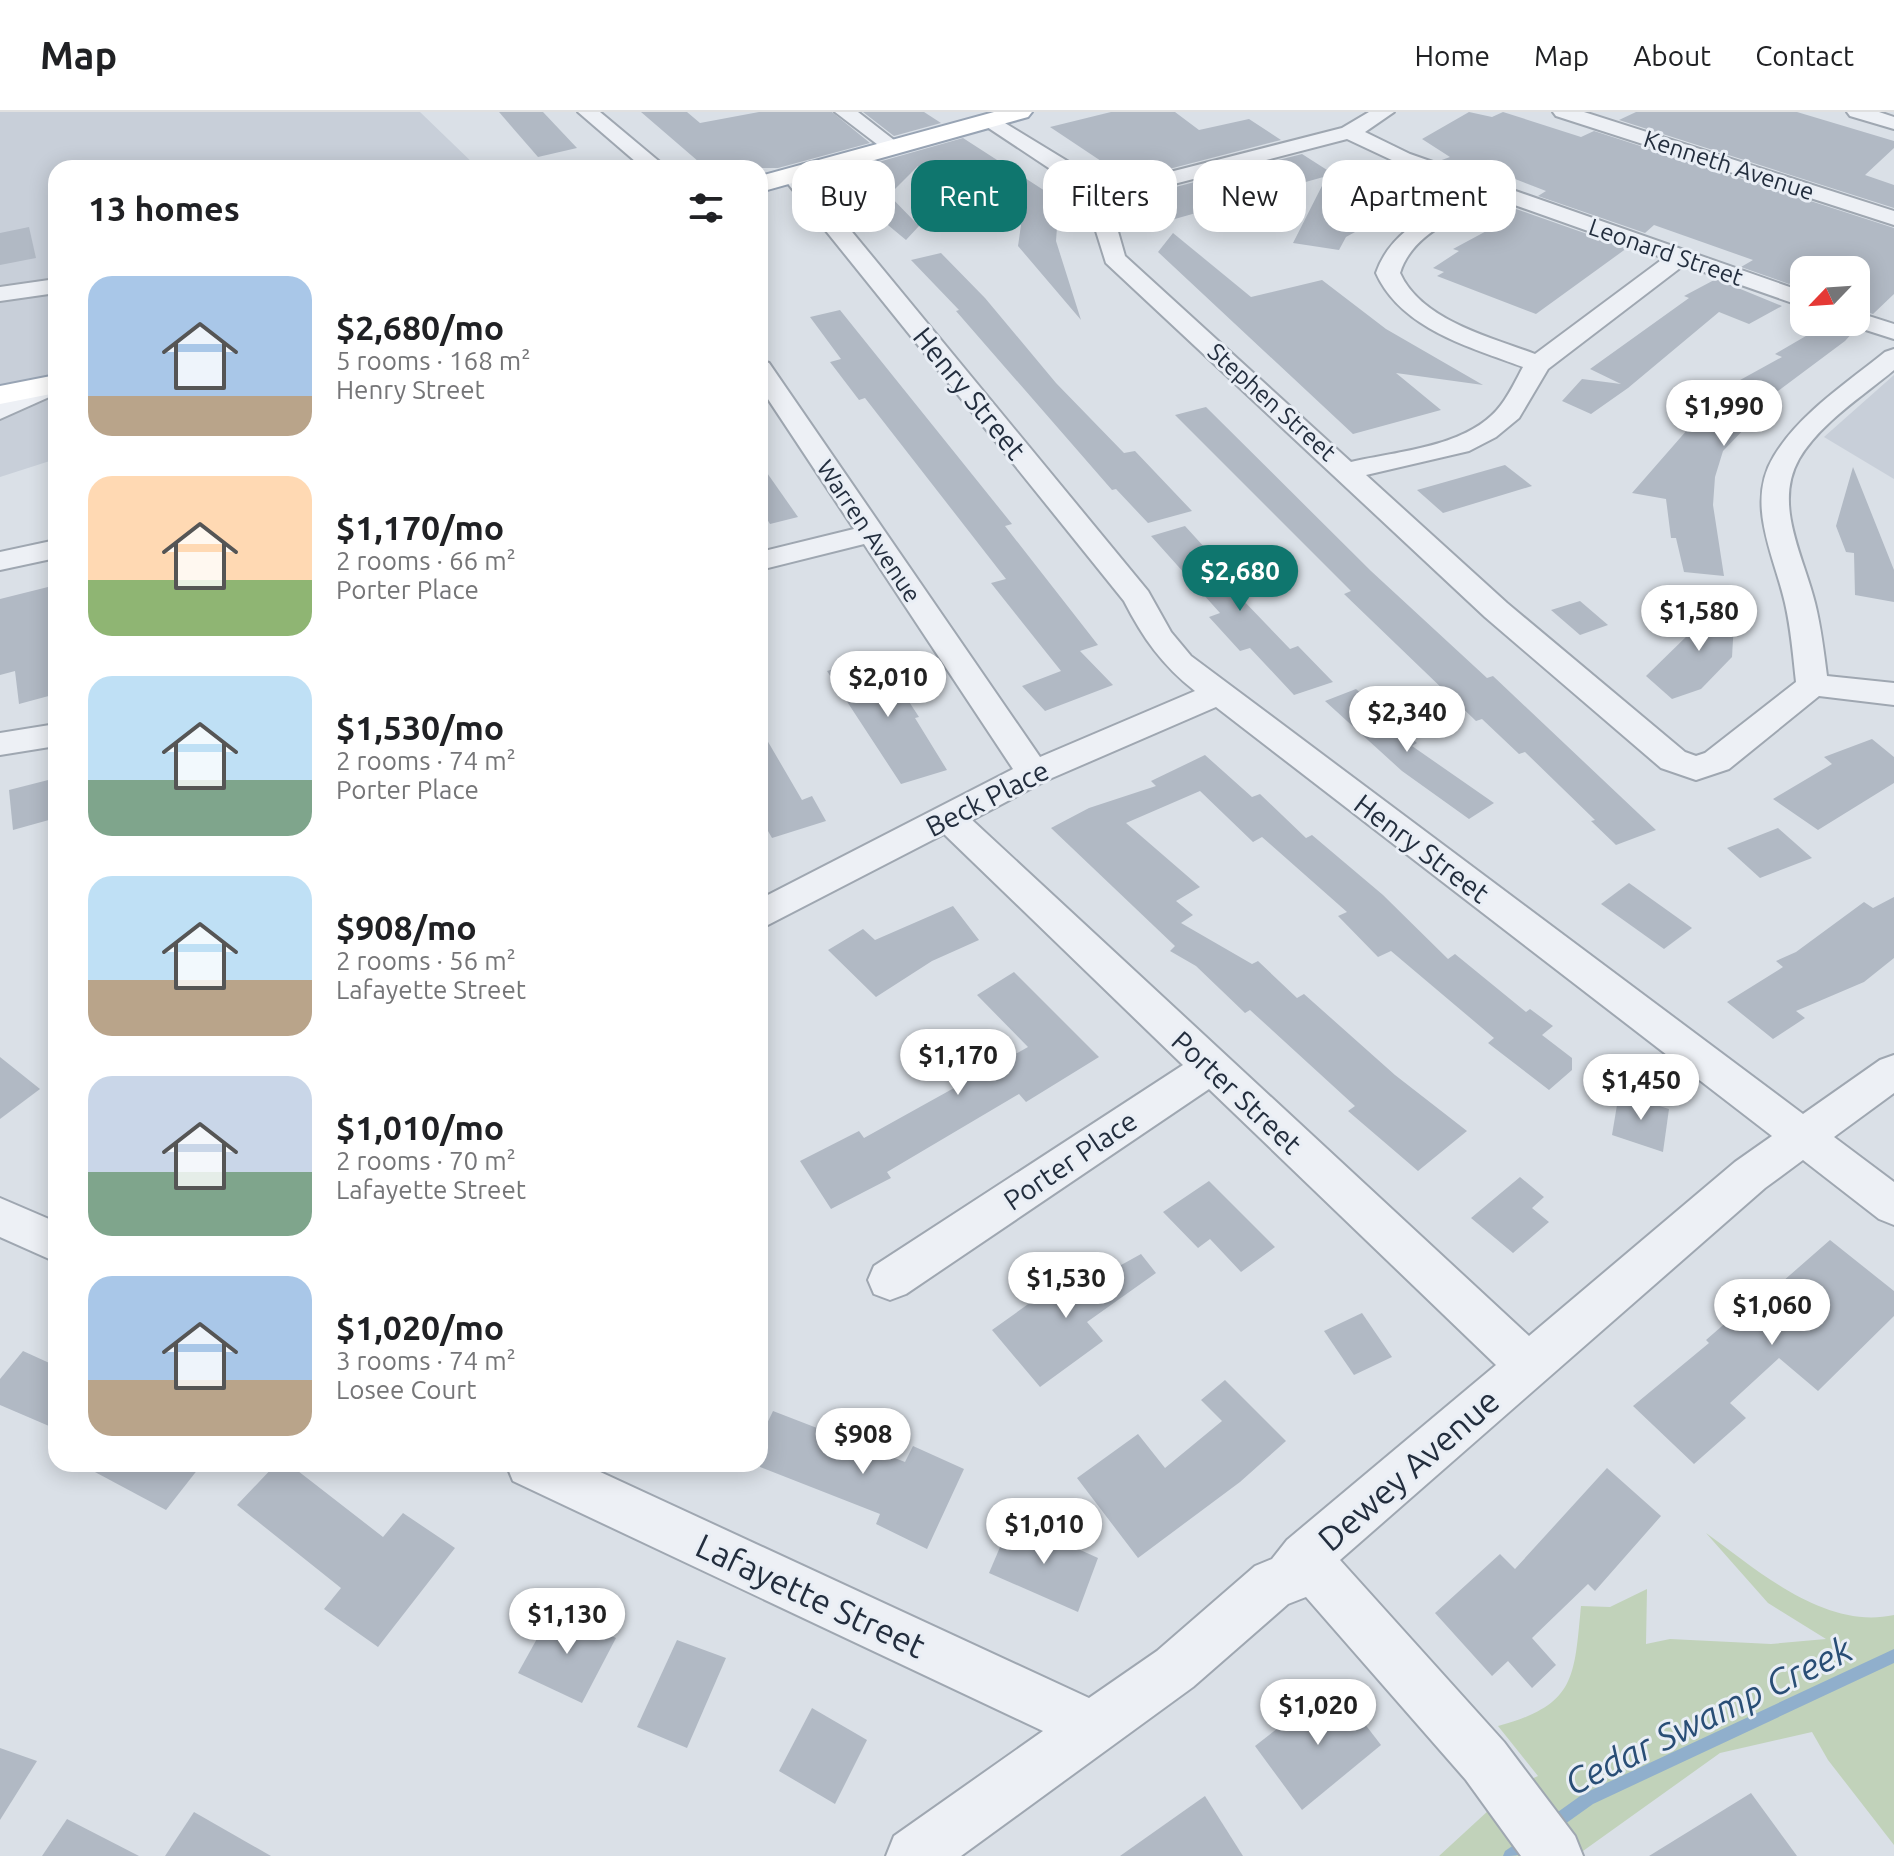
<!DOCTYPE html>
<meta charset="utf-8">
<style>
:root{--surface:#fff;--page:#f6f6f6;--text:#202124;--muted:#757577;--line:#e0e0e0;--accent:#0f766e}
body{margin:0;font-family:Ubuntu,sans-serif;background:var(--page);color:var(--text);height:100vh;display:flex;flex-direction:column;font-size:30px;white-space:nowrap}
*{box-sizing:border-box;margin:0}
p{font-size:26px;color:var(--muted)}
.icon{flex:none;width:44px;height:44px;fill:none;stroke:currentColor;stroke-width:2;stroke-linecap:round;stroke-linejoin:round}
.map{position:relative;flex:1;overflow:hidden}
.details{position:absolute;left:48px;top:48px;width:720px;height:1312px;display:flex;flex-direction:column;background:var(--surface);border-radius:24px;box-shadow:0 4px 20px #0003}
.details>*{flex:none}
.guide{position:absolute;left:792px;top:48px;width:760px;height:72px;display:flex;gap:16px}
.needle{width:52px;rotate:245deg}
.tools{position:absolute;left:1790px;top:144px;display:grid;gap:16px}
.tools a{display:grid;place-items:center;width:80px;height:80px;border-radius:16px;background:var(--surface);box-shadow:0 4px 20px #0003;font-size:40px}
.price{position:absolute;translate:-50% -68px;padding:0 18px;border-radius:28px;background:#fff;color:#222;font-size:26px;line-height:52px;filter:drop-shadow(0 2px 4px #0008)}
.price::after{content:'';position:absolute;left:50%;top:48px;width:24px;height:18px;margin-left:-12px;background:inherit;clip-path:polygon(0 0,100% 0,50% 100%)}
.price.current{background:var(--accent);color:#fff}
ul{padding:0;list-style:none}
li{display:flex;align-items:center;gap:24px;height:200px;padding:0 40px}
li span{display:grid;place-items:center;flex:none;width:224px;height:160px;border-radius:24px;color:#555}
li>.icon{margin-inline-start:auto}
span .icon{width:96px;height:96px;fill:#fffc;stroke-width:1}
li b{font-size:34px}
h2{display:flex;justify-content:space-between;align-items:center;height:96px;padding:0 40px;font-size:34px}
.pill{padding:0 28px;border-radius:24px;background:var(--surface);box-shadow:0 4px 20px #0003;font-size:28px;line-height:72px}
.pill.current{background:var(--accent);color:#fff}
header{display:flex;align-items:center;gap:48px;box-sizing:border-box;height:112px;padding:0 40px;background:var(--surface);border-bottom:2px solid var(--line)}
header strong{font-size:38px}
nav{display:flex;gap:44px;margin-inline-start:auto;font-size:28px}
.map>svg:first-child{display:block}
</style>
<header>
<strong>Map</strong>
<nav><a>Home</a><a>Map</a><a>About</a><a>Contact</a></nav>
</header>
<div class="map">
<svg width="1894" height="1744" viewBox="0 0 1894 1744">
<rect width="100%" height="100%" fill="#dae0e7"/>
<g fill="#c8cfd9">
<path d="M0,0H420L478,56H56V347L0,365Z"/>
<path d="M1894,263V367L1824,325Z"/>
</g>
<path fill="#c1d2ba" d="M1706,1421C1759,1459 1824,1518 1894,1503V1733L1828,1648L1812,1620L1720,1641L1576,1744H1439L1514,1675L1538,1664L1498,1614C1576,1593 1574,1566 1581,1494L1610,1495L1647,1477L1646,1532L1670,1527L1771,1532L1826,1527L1768,1491Z"/>
<g fill="none" stroke-linecap="round" stroke-linejoin="round">
<g fill="#90afcc" fill-rule="evenodd">
<path d="M1894,1537V1551L1593,1692L1558,1717L1553,1719L1548,1717L1546,1712L1548,1707L1583,1682Z"/>
<path d="M1527,1724L1532,1726L1534,1731C1528,1744 1516,1744 1503,1744L1505,1739Z"/>
</g>
</g>
<g fill="#b1b9c4">
<path d="M499,0H543L577,36L538,45Z"/>
<path d="M641,0H687L700,11L759,0H832L870,31L778,56H706Z"/>
<path d="M863,0H924L941,11L894,24Z"/>
<path d="M1111,0H1175L1199,18L1249,7L1281,28L1146,63L1134,55L1116,59L1050,15Z"/>
<path d="M1469,0L1492,5L1503,0L1581,25L1594,19L1894,116V182L1873,202L1856,197V152L1843,158L1820,151L1789,172L1741,155L1753,148L1654,113L1645,121L1538,84L1546,79L1466,48L1456,55L1439,49L1450,45L1422,27Z"/>
<path d="M1636,0H1797L1894,29V36L1865,63L1894,73V96L1619,8Z"/>
<path d="M963,26L1059,88L1056,129L1081,208L1018,134L1021,113L957,65L935,70L918,54L894,78L886,80L919,114L906,128L829,64Z"/>
<path d="M1302,42L1338,65L1365,54L1392,67L1412,59L1438,68L1402,94L1346,125L1339,138L1293,131L1327,64L1150,114L1173,80L1168,77Z"/>
<path d="M1516,97L1627,136L1536,202L1437,164L1444,160L1433,156L1459,139L1453,137L1492,116L1486,114Z"/>
<path d="M29,115L36,146L0,153V121Z"/>
<path d="M1173,121L1251,185L1322,168L1386,217L1483,273L1396,261L1441,298L1353,322L1158,140Z"/>
<path d="M941,141L985,186L1056,271L1124,341L1135,339L1192,399L1148,411L1116,377L1112,378L956,199L959,198L911,148Z"/>
<path d="M1716,167L1782,194L1749,212L1719,200L1628,276L1591,302L1562,289L1582,267L1621,272L1590,257L1689,186L1684,184Z"/>
<path d="M840,198L1012,412L1005,414L1098,533L1080,539L1113,573L1045,599L1022,574L1061,559L991,471L1006,467L865,286L859,288L830,250L841,247L810,205Z"/>
<path d="M1830,210H1845L1846,215L1855,218L1845,229L1774,282L1777,283L1723,339L1715,365L1713,393L1724,464L1684,460L1676,426H1671L1666,387L1632,381L1722,278L1782,245L1775,242Z"/>
<path d="M1206,295L1371,459L1487,566L1493,564L1656,718L1616,733L1591,709L1595,708L1525,640L1519,642L1482,607L1476,609L1344,482L1351,479L1175,303Z"/>
<path d="M760,351L798,405L770,412L760,396Z"/>
<path d="M1505,353L1532,374L1443,401L1417,378Z"/>
<path d="M1853,355L1894,458V490L1855,483L1854,441L1846,440L1836,414Z"/>
<path d="M1185,414L1247,482L1240,485L1290,537L1298,534L1333,570L1294,583L1250,536L1240,539L1209,505L1220,501L1151,424Z"/>
<path d="M56,473V582L19,592L15,559L0,563V487Z"/>
<path d="M1736,476L1732,545L1701,577L1672,587L1646,564Z"/>
<path d="M1580,489L1608,513L1580,523L1551,498Z"/>
<path d="M879,544L919,605L915,606L947,658L901,672L827,559Z"/>
<path d="M1356,577L1417,631L1412,634L1494,691L1469,707L1402,659L1325,589Z"/>
<path d="M760,616L802,688L812,684L826,709L772,726L760,705Z"/>
<path d="M1872,627L1894,645V671L1818,718L1773,687L1832,652L1824,645Z"/>
<path d="M1205,643L1252,685L1260,682L1306,726L1312,723L1383,783L1448,847L1455,842L1526,900L1530,897L1553,914L1542,923L1572,946V958L1549,978L1488,931L1494,926L1391,839L1378,845L1338,804L1347,800L1262,725L1253,730L1200,679L1126,711L1200,775L1176,789L1193,803L1181,811L1252,852L1258,849L1297,886L1304,882L1395,963L1467,1019L1418,1059L1348,999L1355,994L1250,898L1245,901L1196,854L1170,839L1175,834L1051,716L1089,696L1156,674L1151,669Z"/>
<path d="M56,666V706L13,718L9,678Z"/>
<path d="M1778,716L1812,746L1760,766L1727,736Z"/>
<path d="M1629,771L1692,816L1664,837L1601,792Z"/>
<path d="M1894,785V846L1864,870L1796,899L1805,906L1773,927L1727,890L1783,855L1776,849L1796,840L1864,790L1873,796Z"/>
<path d="M953,794L979,828L932,849L876,885L828,838L863,817L875,828Z"/>
<path d="M1014,860L1099,945L1026,990L1019,982L887,1060L891,1066L831,1097L800,1049L859,1019L864,1026L1028,935L977,883Z"/>
<path d="M0,945L40,977L0,1007Z"/>
<path d="M1619,981L1669,997L1663,1040L1612,1023Z"/>
<path d="M1520,1065L1544,1085L1532,1096L1549,1110L1513,1141L1471,1106Z"/>
<path d="M1209,1069L1275,1135L1241,1160L1210,1127L1198,1136L1163,1100Z"/>
<path d="M1830,1128L1894,1179V1204L1818,1279L1779,1246L1730,1291L1746,1306L1694,1352L1633,1294L1709,1231L1706,1228L1761,1180L1766,1184Z"/>
<path d="M1141,1142L1156,1161L1087,1210L1103,1229L1040,1275L992,1218L1073,1160L1085,1173Z"/>
<path d="M1362,1201L1392,1245L1354,1263L1324,1219Z"/>
<path d="M23,1239L56,1254V1317L0,1293V1267Z"/>
<path d="M1225,1268L1286,1329L1240,1370L1138,1446L1077,1366L1138,1322L1165,1356L1222,1309L1201,1288Z"/>
<path d="M773,1299L905,1350L913,1334L964,1357L927,1437L876,1412L880,1402L760,1355V1326Z"/>
<path d="M80,1352H202L166,1398Z"/>
<path d="M276,1352H289L383,1425L403,1401L455,1436L378,1535L324,1497L341,1476L237,1393Z"/>
<path d="M1607,1356L1661,1404L1595,1479L1588,1472L1532,1526L1556,1553L1532,1576L1508,1549L1492,1564L1435,1501L1500,1442L1515,1457Z"/>
<path d="M1012,1407L1098,1446L1078,1500L989,1461Z"/>
<path d="M554,1496L616,1526L582,1591L518,1561Z"/>
<path d="M677,1528L726,1546L687,1636L637,1615Z"/>
<path d="M1334,1572L1381,1633L1302,1698L1255,1634Z"/>
<path d="M812,1596L867,1628L835,1692L779,1659Z"/>
<path d="M0,1636L37,1649L0,1708Z"/>
<path d="M1751,1681L1797,1744H1649Z"/>
<path d="M1205,1684L1243,1744H1120Z"/>
<path d="M194,1700L271,1744H165Z"/>
<path d="M67,1707L139,1744H42Z"/>
</g>
<g fill="none" stroke-linecap="round" stroke-linejoin="round">
<g stroke="#9fa7b1" stroke-width="4">
<g id="minor">
<path d="M578,0H600L667,56H643Z"/>
<path d="M835,0H858L903,35L893,41L886,39Z"/>
<path d="M1369,0H1394L1365,20L1410,42L1804,180V195L1684,153L1548,257L1519,306L1496,325L1469,339L1366,363L1507,491L1685,640L1696,644L1705,641L1796,570C1793,543 1791,517 1785,491C1774,443 1745,391 1774,344C1800,301 1847,271 1885,240L1894,237V258C1863,284 1820,311 1799,347C1773,393 1804,445 1815,491C1821,515 1824,540 1827,564L1894,571V593L1819,584L1729,657L1696,668L1661,656L1485,505L1106,151L1095,116L1107,83L1079,76L978,9L981,5H995L1095,66L1119,73L1342,16ZM1347,27L1396,50L1473,78C1435,100 1391,117 1376,161C1401,217 1470,235 1523,255C1516,268 1510,281 1501,293C1470,335 1398,339 1351,350L1125,144L1117,116L1128,84ZM1492,85L1664,146L1535,242C1490,225 1421,208 1400,161C1412,121 1459,105 1492,85Z"/>
<path d="M1553,0H1584L1894,99V113L1556,4Z"/>
<path d="M1847,0H1879L1894,5V17L1850,4Z"/>
<path d="M793,57L801,58L1148,479L1171,520L1191,544L1803,1002L1880,948L1894,943V981L1834,1025L1894,1070V1113L1879,1107L1803,1048L1765,1076L1340,1448L1504,1630L1575,1724L1583,1744H1521L1466,1668L1306,1485L1288,1492L1193,1575L961,1744H886L894,1724L1043,1619L513,1369L506,1352H583L1089,1586L1157,1539L1255,1454L1272,1447L1287,1428L1496,1253L1209,977L906,1182L890,1188L874,1182L868,1168L874,1154L1183,953L944,722L760,817V787L1013,657L864,432L760,458V440L854,417L760,275V248L769,251L1040,645L1195,579C1162,553 1143,526 1124,489L785,68L782,63ZM1216,595L1772,1024L1735,1050L1529,1224L972,708L1045,669Z"/>
<path d="M56,167V181L0,189V175Z"/>
<path d="M1856,200L1894,212V227L1847,212L1856,210Z"/>
<path d="M56,264V282L0,307V289Z"/>
<path d="M56,428V446L0,458V440Z"/>
<path d="M56,612V634L0,643V621Z"/>
<path d="M0,1086L56,1110V1150L0,1125Z"/>
</g>
</g>
<g stroke="#98a4b4" stroke-width="4">
<g id="major">
<path d="M994,0H1032L1028,5L760,80V64Z"/>
<path d="M56,263V281L0,292V274Z"/>
</g>
</g>
<use href="#minor" fill="#edf0f5" fill-rule="evenodd"/>
<use href="#major" fill="#fff" fill-rule="evenodd"/>
</g>
<g text-anchor="middle" dominant-baseline="central" stroke-width="6" stroke-linejoin="round" paint-order="stroke">
<g font-size="24" fill="#232e3e" stroke="#e9eef5">
<text transform="translate(1729 53) rotate(18)">Kenneth Avenue</text>
<text transform="translate(1666 140) rotate(19)">Leonard Street</text>
<text transform="translate(1272 290) rotate(42)">Stephen Street</text>
<text transform="translate(869 419) rotate(56)">Warren Avenue</text>
</g>
<g font-size="28" fill="#232e3e" stroke="#e9eef5">
<text transform="translate(970 281) rotate(51)">Henry Street</text>
<text transform="translate(987 686) rotate(-27)">Beck Place</text>
<text transform="translate(1422 736) rotate(37)">Henry Street</text>
<text transform="translate(1237 980) rotate(43)">Porter Street</text>
<text transform="translate(1070 1048) rotate(-34)">Porter Place</text>
</g>
<g font-size="34" fill="#232e3e" stroke="#e9eef5">
<text transform="translate(1408 1357) rotate(-41)">Dewey Avenue</text>
<text transform="translate(811 1483) rotate(25)">Lafayette Street</text>
</g>
<g font-size="36" font-style="italic" fill="#294e76" stroke="#e9eef5">
<text transform="translate(1708 1603) rotate(-26)">Cedar Swamp Creek</text>
</g>
</g>
</svg>
<div class="tools">
<a><svg class="needle" viewBox="-14 -14 28 28"><path d="M0-13l5 13h-10z" fill="#e53935"/><path d="M0 13l5-13h-10z" fill="#757577"/></svg></a>
</div>
<b class="price" style="left:1724px;top:336px">$1,990</b>
<b class="price current" style="left:1240px;top:501px">$2,680</b>
<b class="price" style="left:1699px;top:541px">$1,580</b>
<b class="price" style="left:888px;top:607px">$2,010</b>
<b class="price" style="left:1407px;top:642px">$2,340</b>
<b class="price" style="left:958px;top:985px">$1,170</b>
<b class="price" style="left:1641px;top:1010px">$1,450</b>
<b class="price" style="left:1066px;top:1208px">$1,530</b>
<b class="price" style="left:1772px;top:1235px">$1,060</b>
<b class="price" style="left:863px;top:1364px">$908</b>
<b class="price" style="left:1044px;top:1454px">$1,010</b>
<b class="price" style="left:567px;top:1544px">$1,130</b>
<b class="price" style="left:1318px;top:1635px">$1,020</b>
<div class="guide">
<a class="pill">Buy</a>
<a class="pill current">Rent</a>
<a class="pill">Filters</a>
<a class="pill">New</a>
<a class="pill">Apartment</a>
</div>
<section class="details">
<h2>13 homes<svg class="icon" aria-label="filters" viewBox="0 0 24 24"><path d="M4 7h16M4 17h16"/><circle cx="9" cy="7" r="2"/><circle cx="15" cy="17" r="2"/></svg></h2>
<ul>
<li><span style="background:linear-gradient(#a9c7e8 75%,#b9a48a 0)"><svg class="icon" aria-label="home" viewBox="0 0 24 24"><path d="M3 11l9-7 9 7M6 9v11h12V9"/></svg></span><div><b>$2,680/mo</b><p>5 rooms · 168 m²</p><p>Henry Street</p></div></li>
<li><span style="background:linear-gradient(#ffd9b3 65%,#8fb573 0)"><svg class="icon" aria-label="home" viewBox="0 0 24 24"><path d="M3 11l9-7 9 7M6 9v11h12V9"/></svg></span><div><b>$1,170/mo</b><p>2 rooms · 66 m²</p><p>Porter Place</p></div></li>
<li><span style="background:linear-gradient(#bfe0f5 65%,#7fa58c 0)"><svg class="icon" aria-label="home" viewBox="0 0 24 24"><path d="M3 11l9-7 9 7M6 9v11h12V9"/></svg></span><div><b>$1,530/mo</b><p>2 rooms · 74 m²</p><p>Porter Place</p></div></li>
<li><span style="background:linear-gradient(#bfe0f5 65%,#b9a48a 0)"><svg class="icon" aria-label="home" viewBox="0 0 24 24"><path d="M3 11l9-7 9 7M6 9v11h12V9"/></svg></span><div><b>$908/mo</b><p>2 rooms · 56 m²</p><p>Lafayette Street</p></div></li>
<li><span style="background:linear-gradient(#c9d6e8 60%,#7fa58c 0)"><svg class="icon" aria-label="home" viewBox="0 0 24 24"><path d="M3 11l9-7 9 7M6 9v11h12V9"/></svg></span><div><b>$1,010/mo</b><p>2 rooms · 70 m²</p><p>Lafayette Street</p></div></li>
<li><span style="background:linear-gradient(#a9c7e8 65%,#b9a48a 0)"><svg class="icon" aria-label="home" viewBox="0 0 24 24"><path d="M3 11l9-7 9 7M6 9v11h12V9"/></svg></span><div><b>$1,020/mo</b><p>3 rooms · 74 m²</p><p>Losee Court</p></div></li>
</ul>
</section>
</div>
